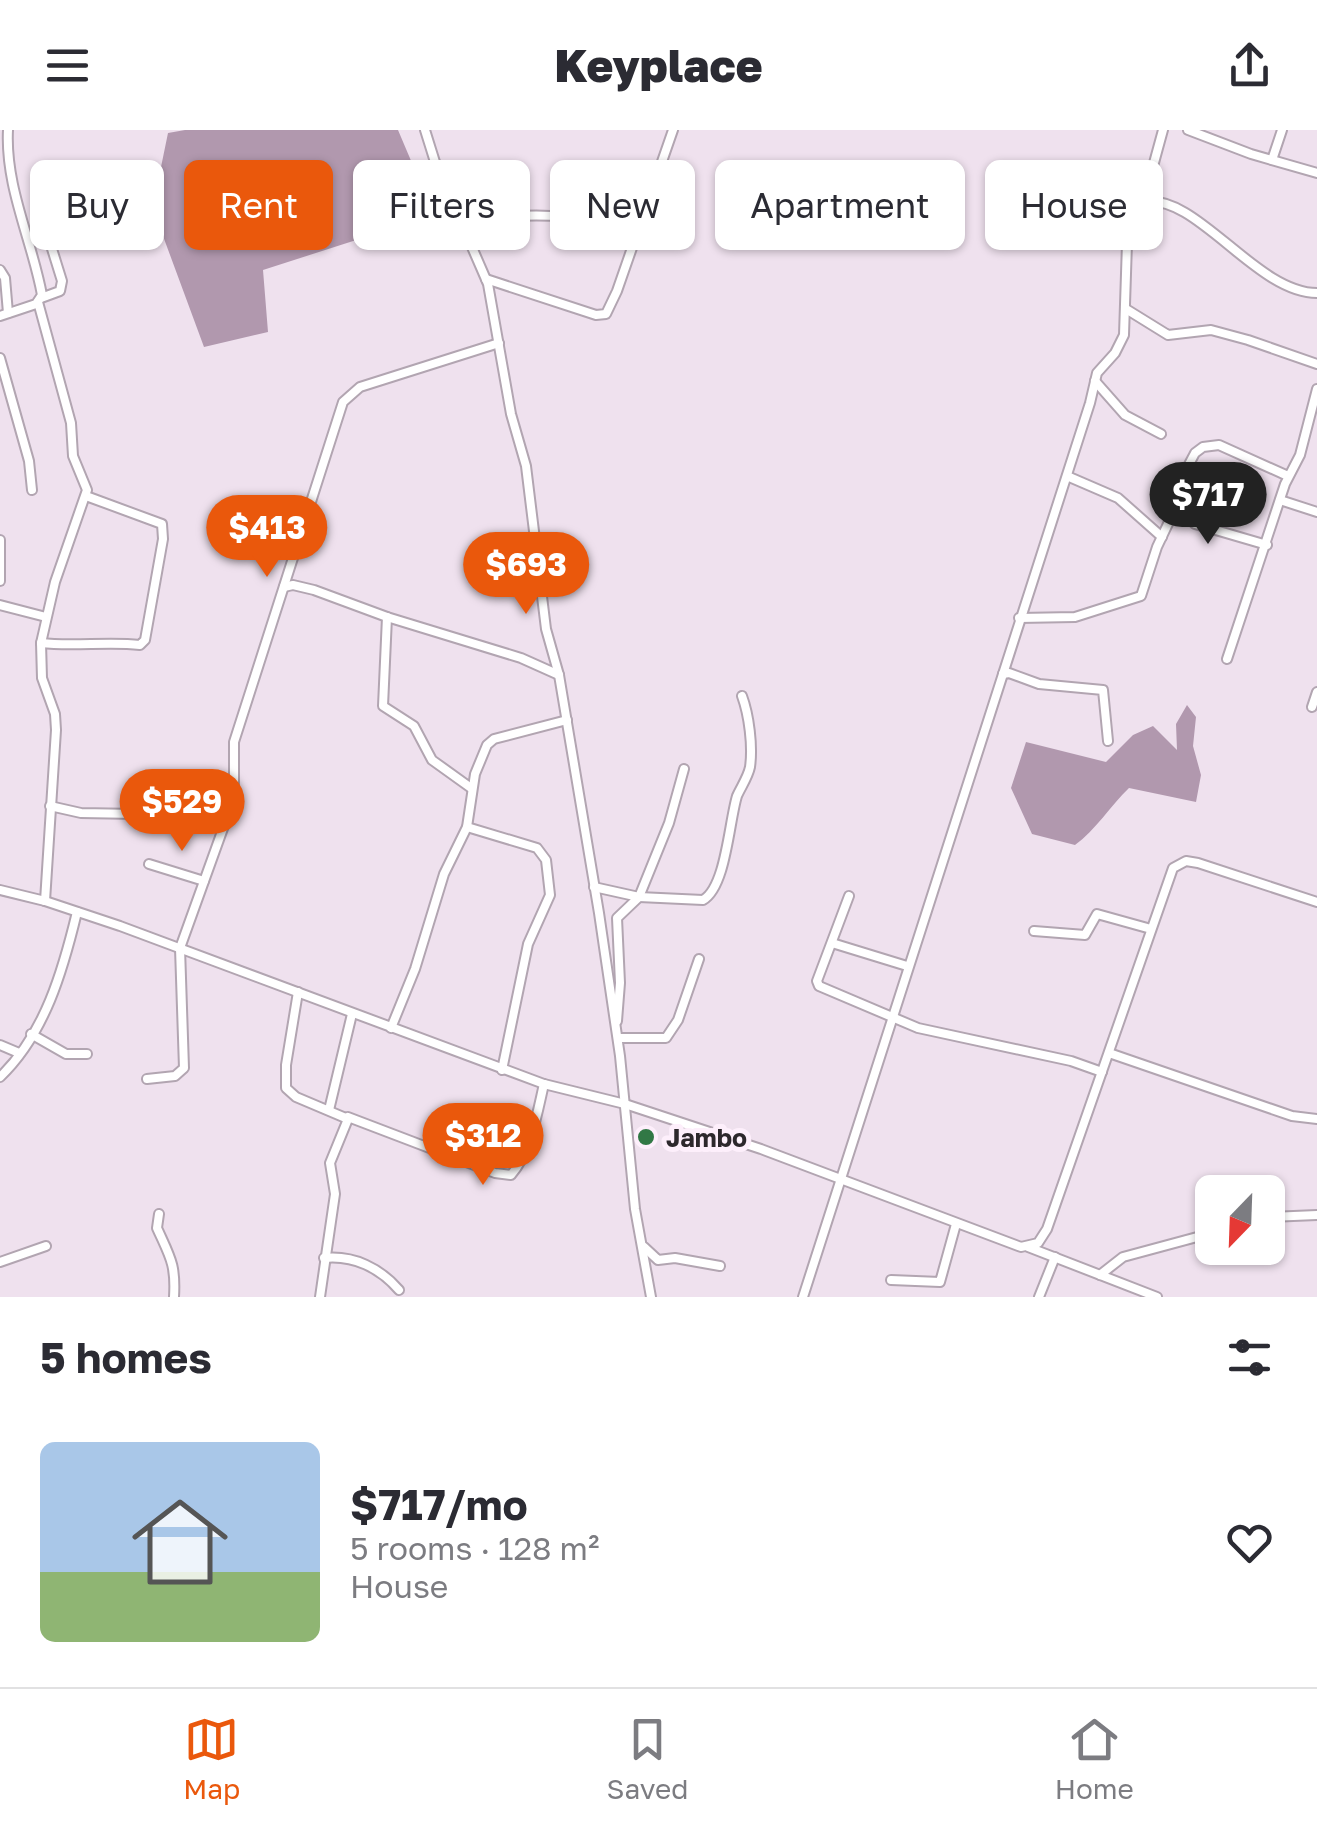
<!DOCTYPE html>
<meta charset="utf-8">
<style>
:root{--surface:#fff;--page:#f7f7f7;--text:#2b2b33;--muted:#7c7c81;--line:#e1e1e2;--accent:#ea580c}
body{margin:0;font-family:"Golos Text",sans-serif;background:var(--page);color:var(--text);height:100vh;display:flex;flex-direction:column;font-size:38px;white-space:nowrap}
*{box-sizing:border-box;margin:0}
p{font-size:32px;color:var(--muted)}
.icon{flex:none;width:55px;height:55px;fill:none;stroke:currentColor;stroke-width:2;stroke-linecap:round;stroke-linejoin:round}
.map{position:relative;height:1167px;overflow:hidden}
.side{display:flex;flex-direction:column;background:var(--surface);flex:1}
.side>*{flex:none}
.top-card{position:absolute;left:30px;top:30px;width:1258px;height:90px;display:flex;gap:20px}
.needle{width:65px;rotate:203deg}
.buttons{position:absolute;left:1195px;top:1045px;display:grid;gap:20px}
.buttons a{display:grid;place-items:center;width:90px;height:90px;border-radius:15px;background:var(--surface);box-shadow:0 2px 8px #0004;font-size:50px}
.price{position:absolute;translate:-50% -85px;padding:0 22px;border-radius:35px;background:var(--accent);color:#fff;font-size:32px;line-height:65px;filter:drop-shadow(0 2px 5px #0008)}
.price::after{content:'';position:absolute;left:50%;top:60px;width:30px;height:22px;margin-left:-15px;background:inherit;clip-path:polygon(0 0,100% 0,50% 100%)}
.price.current{background:#222;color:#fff}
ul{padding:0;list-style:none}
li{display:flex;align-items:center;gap:30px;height:250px;padding:0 40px}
li span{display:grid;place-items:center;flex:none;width:280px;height:200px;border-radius:15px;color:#555}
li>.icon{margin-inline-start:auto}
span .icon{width:120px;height:120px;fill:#fffc;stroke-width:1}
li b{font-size:42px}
h2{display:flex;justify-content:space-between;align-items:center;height:120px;padding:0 40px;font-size:42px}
.tag{padding:0 35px;border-radius:15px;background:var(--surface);box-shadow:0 2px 8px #0004;font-size:35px;line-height:90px}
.tag.current{background:var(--accent);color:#fff}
header{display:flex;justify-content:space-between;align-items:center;height:130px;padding:0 40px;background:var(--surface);font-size:45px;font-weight:800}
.menu{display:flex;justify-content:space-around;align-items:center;height:140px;border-top:2px solid var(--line);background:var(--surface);font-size:28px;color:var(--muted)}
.menu a{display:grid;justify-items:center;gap:5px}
.menu .current{color:var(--accent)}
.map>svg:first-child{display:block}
</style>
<header><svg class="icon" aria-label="menu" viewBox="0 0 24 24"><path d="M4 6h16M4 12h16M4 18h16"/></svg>Keyplace<svg class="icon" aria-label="share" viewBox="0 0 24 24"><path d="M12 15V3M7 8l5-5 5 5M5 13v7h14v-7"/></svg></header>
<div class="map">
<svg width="1317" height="1167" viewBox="0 0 1317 1167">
<rect width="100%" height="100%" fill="#efe1ee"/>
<g fill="#b198ae">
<path d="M185,0H398L434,85L263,140L268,202L204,217L163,106L154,71L168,3Z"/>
<path d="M1187,575L1196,587L1193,616L1201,645L1196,672L1129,658C1110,676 1096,700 1075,715L1032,704L1011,658L1026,612L1106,632L1133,605L1153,596L1177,620L1176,594Z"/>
</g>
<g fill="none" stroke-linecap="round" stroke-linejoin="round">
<g stroke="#b2a5b1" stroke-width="12">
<g id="minor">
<path d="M425,0L435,32L488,154L511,284L526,336L546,499L559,545L599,783L620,926L635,1079L651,1167"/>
<path d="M1188,0L1251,24L1317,43"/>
<path d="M1272,30L1282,0"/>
<path d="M1143,72C1196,62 1256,163 1317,163"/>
<path d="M39,77L62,151L60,161L41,168"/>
<path d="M462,92C523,82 579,83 638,100"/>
<path d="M0,140L5,148L8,183"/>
<path d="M486,149L596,185L606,184L617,161L673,0"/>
<path d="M38,172L71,293L73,326L87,360L55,452L41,513L42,548L55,584L56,600L45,771"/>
<path d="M1126,179L1168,205L1211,200L1248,210L1317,234"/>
<path d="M0,186L36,174L42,165C32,110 5,57 8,0"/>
<path d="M0,228L29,331L32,360"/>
<path d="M1095,251L1125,285L1161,304"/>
<path d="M1067,346L1118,368L1162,407"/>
<path d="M1280,370L1317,382"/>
<path d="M1176,377L1195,394L1267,415"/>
<path d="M0,410V451"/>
<path d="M284,457L293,455L314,460L387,487L521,528L559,545"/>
<path d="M0,475L46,487"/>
<path d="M387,487L383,576L414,596L432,630L471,658"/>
<path d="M1019,488L1075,487L1141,466L1157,417L1176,377L1186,340L1195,323L1203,317L1219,315L1288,346"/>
<path d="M41,513C75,517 107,511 140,515L145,510L163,409L162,394L86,366"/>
<path d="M1227,529L1285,354L1300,325L1317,259"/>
<path d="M1003,544L1009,543L1039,554L1103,560L1108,611"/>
<path d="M1312,577L1317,562"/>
<path d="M50,676L81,683L137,684"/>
<path d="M467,697L537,718L546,730L550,765L528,814L502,940"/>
<path d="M149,734L204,751"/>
<path d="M594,757L639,767L703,770C726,757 729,692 737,666C741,657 748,647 750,637C753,616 749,585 742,566"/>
<path d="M0,760L45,771L120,796L544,954L625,974L761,1019L1021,1117L1038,1113L1047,1099L1173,738L1186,731L1198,733L1317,772"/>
<path d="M849,766L817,851L819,856L918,898L1071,931L1102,942"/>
<path d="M1034,801L1085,805L1097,784L1151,799"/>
<path d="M832,813L907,836"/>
<path d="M298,862L286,935V958L296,967L348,989L330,1033L335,1064L320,1167"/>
<path d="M617,891L620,853L617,788L639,767L669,693L684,639"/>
<path d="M391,898L415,839L444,744L467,697L475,644L487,615L494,609L567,590"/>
<path d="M31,904L66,924H87"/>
<path d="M618,908H666L678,890L699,829"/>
<path d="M0,915L19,923"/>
<path d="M1109,923L1292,986L1317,989"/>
<path d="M0,947C45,904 63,840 77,782"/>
<path d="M147,949L175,946L184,938L180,818L234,668V612L343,272L360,257L499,213"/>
<path d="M329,980L352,884"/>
<path d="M348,987L495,1043L511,1045C531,1022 537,984 544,954"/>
<path d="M159,1084L157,1098C170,1127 176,1134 174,1167"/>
<path d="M1268,1087L1317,1085"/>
<path d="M644,1117L658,1130L675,1128L720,1136"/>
<path d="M1028,1117L1157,1167"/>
<path d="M324,1128C354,1125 380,1138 399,1160"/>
<path d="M0,1132L46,1116"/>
<path d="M1100,1145L1123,1127L1212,1103"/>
<path d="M891,1150L940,1152L956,1094"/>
<path d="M803,1167L1090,273L1097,243L1115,223L1124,205L1127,113L1137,95L1163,0"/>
<path d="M1039,1167L1055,1127"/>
</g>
</g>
<use href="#minor" stroke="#fff" stroke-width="8"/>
</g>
<circle fill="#317845" stroke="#fdeffb" stroke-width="4" cx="646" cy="1007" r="10"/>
<g text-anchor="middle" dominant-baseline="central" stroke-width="10" stroke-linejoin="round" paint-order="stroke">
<g font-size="25" font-weight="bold" fill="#2d282c" stroke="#fdeffb" text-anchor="start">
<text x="666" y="1007">Jambo</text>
</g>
</g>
</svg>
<div class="buttons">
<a><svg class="needle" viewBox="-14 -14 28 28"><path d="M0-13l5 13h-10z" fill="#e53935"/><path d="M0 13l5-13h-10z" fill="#7c7c81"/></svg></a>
</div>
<b class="price current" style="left:1208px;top:417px">$717</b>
<b class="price" style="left:267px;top:450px">$413</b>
<b class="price" style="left:526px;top:487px">$693</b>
<b class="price" style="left:182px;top:724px">$529</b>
<b class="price" style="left:483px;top:1058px">$312</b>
<div class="top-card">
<a class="tag">Buy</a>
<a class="tag current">Rent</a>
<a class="tag">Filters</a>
<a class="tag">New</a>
<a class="tag">Apartment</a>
<a class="tag">House</a>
</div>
</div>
<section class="side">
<h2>5 homes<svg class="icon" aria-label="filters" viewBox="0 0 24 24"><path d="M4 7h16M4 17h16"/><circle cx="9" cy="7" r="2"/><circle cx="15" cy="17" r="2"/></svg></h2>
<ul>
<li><span style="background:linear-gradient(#a9c7e8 65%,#8fb573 0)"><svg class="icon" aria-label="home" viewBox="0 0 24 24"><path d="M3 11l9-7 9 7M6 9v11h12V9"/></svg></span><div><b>$717/mo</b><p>5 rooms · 128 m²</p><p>House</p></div><svg class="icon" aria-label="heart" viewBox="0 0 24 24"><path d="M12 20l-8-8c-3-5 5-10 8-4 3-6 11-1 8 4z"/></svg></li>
</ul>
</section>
<nav class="menu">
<a class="current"><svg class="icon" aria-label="map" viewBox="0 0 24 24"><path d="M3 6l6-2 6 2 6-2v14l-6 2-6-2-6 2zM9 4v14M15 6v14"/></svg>Map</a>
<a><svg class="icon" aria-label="saved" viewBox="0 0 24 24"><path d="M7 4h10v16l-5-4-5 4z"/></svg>Saved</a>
<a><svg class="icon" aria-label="home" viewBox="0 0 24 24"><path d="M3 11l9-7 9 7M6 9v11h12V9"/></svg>Home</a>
</nav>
